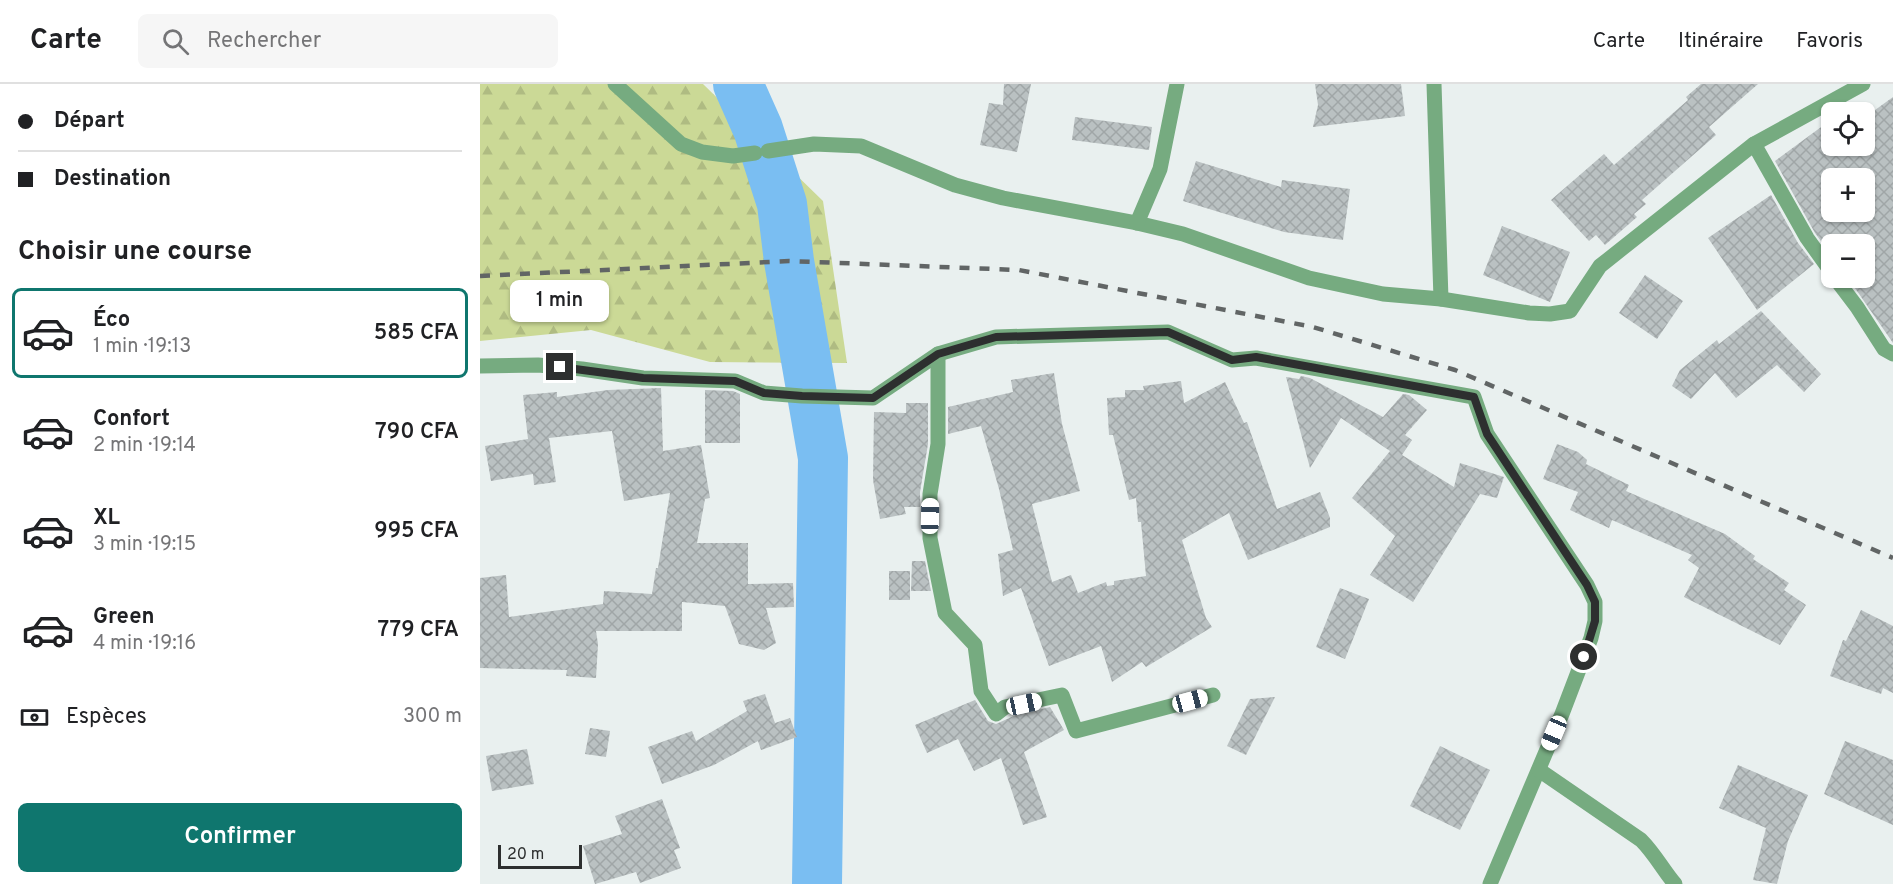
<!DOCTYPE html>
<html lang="fr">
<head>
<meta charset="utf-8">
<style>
  body { margin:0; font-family:Overpass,sans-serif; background:#f6f6f6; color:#202124; height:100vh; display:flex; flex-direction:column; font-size:22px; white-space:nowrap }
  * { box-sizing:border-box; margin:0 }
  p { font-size:20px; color:#757577 }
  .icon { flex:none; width:33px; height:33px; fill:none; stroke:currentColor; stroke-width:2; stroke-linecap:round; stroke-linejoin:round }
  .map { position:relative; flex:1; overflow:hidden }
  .details { display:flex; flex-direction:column; background:#fff; width:480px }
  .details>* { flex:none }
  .guide { display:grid; align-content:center; height:132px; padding:0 18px; background:#fff }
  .fabs { position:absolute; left:1341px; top:18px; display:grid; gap:12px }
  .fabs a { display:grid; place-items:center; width:54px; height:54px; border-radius:9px; background:#fff; box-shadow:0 2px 4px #0004; font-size:30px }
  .scale { position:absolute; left:18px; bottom:15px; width:84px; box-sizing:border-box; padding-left:6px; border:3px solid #2d2f2f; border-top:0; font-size:16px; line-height:21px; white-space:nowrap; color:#2d2f2f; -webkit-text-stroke:4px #e9f0ef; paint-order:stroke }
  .end { position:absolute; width:27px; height:27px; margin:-14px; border:8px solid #2d2f2f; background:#fff; box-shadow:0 0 0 3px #fff }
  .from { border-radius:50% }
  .bubble { position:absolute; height:42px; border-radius:9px; background:#fff; box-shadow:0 2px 4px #0004; font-size:20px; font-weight:600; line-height:42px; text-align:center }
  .car { position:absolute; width:18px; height:36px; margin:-18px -9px; border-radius:8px; box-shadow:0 0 4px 2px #0007; background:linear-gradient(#fff 24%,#345 0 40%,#fff 0 76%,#345 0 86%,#fff 0) }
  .guide b { display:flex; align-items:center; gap:21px; height:57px; font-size:22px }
  .guide b+b { border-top:2px solid #e0e0e0 }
  .guide i { width:15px; height:15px; background:#202124 }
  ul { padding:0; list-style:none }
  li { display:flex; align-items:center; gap:18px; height:90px; margin:0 12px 9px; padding:0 6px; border:3px solid transparent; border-radius:9px }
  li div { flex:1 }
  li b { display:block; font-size:22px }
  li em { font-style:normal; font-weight:600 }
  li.selected { border-color:#0f766e }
  li>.icon { width:54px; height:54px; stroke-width:1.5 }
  h2 { padding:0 18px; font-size:27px; line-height:72px }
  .pay { display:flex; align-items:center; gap:15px; height:66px; padding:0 18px; font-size:22px }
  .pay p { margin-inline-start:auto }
  .action { display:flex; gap:12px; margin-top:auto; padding:12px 18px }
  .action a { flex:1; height:69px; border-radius:9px; background:#0f766e; color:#fff; font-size:24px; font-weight:600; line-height:69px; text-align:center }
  header { display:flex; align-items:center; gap:36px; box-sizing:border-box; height:84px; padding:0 30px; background:#fff; border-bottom:2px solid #e0e0e0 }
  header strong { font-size:28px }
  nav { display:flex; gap:33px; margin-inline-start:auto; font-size:21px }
  .search { width:420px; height:54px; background:#f6f6f6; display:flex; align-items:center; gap:15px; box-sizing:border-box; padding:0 21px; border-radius:9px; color:#757577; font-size:22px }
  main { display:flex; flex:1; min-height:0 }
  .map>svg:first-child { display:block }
  .forest { fill:url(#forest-firs) }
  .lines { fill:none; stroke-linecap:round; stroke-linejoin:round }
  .river { stroke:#7abef2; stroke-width:50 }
  .building { fill:url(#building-cross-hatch); fill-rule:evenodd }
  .street { stroke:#76ab80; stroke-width:15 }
  .rail { stroke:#616565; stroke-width:4.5; stroke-dasharray:10 10; stroke-linecap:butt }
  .route { stroke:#2d2f2f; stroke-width:8 }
</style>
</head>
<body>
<header>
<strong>Carte</strong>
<div class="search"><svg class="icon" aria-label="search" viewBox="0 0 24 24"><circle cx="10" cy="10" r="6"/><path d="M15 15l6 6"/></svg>Rechercher</div>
<nav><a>Carte</a><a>Itinéraire</a><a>Favoris</a></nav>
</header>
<main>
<section class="details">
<div class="guide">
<b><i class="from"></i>Départ</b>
<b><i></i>Destination</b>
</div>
<h2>Choisir une course</h2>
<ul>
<li class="selected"><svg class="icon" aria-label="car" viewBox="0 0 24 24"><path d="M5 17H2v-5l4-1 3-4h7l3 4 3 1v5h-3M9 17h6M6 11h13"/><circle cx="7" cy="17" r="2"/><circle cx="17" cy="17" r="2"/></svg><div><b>Éco</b><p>1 min · 19:13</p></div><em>585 CFA</em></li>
<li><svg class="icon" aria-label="car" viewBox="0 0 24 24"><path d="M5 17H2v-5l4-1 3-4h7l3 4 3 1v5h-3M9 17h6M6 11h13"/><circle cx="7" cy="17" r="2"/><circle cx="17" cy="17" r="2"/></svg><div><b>Confort</b><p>2 min · 19:14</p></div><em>790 CFA</em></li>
<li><svg class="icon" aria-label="car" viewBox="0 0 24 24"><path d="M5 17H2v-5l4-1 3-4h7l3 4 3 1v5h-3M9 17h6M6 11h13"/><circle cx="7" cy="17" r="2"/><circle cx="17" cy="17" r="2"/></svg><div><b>XL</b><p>3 min · 19:15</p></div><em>995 CFA</em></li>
<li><svg class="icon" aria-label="car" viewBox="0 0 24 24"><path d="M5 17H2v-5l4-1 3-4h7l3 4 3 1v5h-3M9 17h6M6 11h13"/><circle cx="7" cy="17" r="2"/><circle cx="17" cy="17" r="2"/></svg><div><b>Green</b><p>4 min · 19:16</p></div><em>779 CFA</em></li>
</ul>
<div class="pay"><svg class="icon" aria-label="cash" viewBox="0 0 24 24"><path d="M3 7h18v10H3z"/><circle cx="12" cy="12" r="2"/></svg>Espèces<p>300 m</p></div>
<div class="action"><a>Confirmer</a></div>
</section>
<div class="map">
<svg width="1413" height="800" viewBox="0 0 1413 800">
  <defs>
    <pattern id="forest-firs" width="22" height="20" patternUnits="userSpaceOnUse" patternTransform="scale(1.5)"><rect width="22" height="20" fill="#cbd996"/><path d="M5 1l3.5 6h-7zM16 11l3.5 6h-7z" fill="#afbb82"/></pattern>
    <pattern id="building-cross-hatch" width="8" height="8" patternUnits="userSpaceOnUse" patternTransform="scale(1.5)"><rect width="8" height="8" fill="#bac1c2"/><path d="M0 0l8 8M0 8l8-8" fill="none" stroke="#a0a6a7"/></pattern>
  </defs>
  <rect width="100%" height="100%" fill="#e9f0ef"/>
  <!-- forest -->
  <path class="forest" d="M0 0H223L343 117 367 279 230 278 111 246 0 257Z"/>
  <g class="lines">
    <!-- river -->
    <path class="river" d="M258 0 278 45 302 120 309 177 343 374 337 800"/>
  </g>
  <!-- building -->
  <g class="building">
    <path d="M524 0H551L537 68 500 61 509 19 523 21Z"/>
    <path d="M835 0H921L925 32 833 43 838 21Z"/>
    <path d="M1221 0H1278L1229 43 1236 51 1162 116 1166 120 1154 130 1157 133 1125 161 1116 151 1109 157 1071 116 1124 70 1134 81 1208 16 1206 13Z"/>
    <path d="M1413 13V259L1368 194H1384V160H1352V169L1349 168 1335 149 1295 77 1352 35V62H1384V34ZM1352 94H1384V128H1352Z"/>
    <path d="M595 33 672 43 669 66 592 56Z"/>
    <path d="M716 77 801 103 802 96 870 105 863 156 804 148 703 117Z"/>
    <path d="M1291 111 1318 159 1334 180 1277 226 1228 154Z"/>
    <path d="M1022 142 1090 168 1070 218 1003 191Z"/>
    <path d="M1165 191 1203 217 1177 255 1139 229Z"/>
    <path d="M1281 227 1341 290 1324 308 1297 281 1256 314 1235 289 1211 315 1192 302 1200 286 1237 256 1239 260Z"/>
    <path d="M574 289 582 340 600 407 552 420 572 498 591 491 598 509 626 498 627 502 634 501V497L666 492 661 438H658L656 414 649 416 633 351H629L627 314 645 313V306H664L663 302 701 297 704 319 745 298 764 339 767 338 797 425 840 408 850 434V443L768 476 749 429 702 456 726 534 732 543 666 583 662 578 632 598 621 562 569 582 541 504 523 512 518 470 533 466 519 405 501 342 468 350V323L533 308 531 296Z"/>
    <path d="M821 292 830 294 903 333 923 310 929 311 947 326 925 351 932 356 922 371 974 403 980 379 1024 393 1017 414 1000 410 933 518 890 491 915 452 872 414 910 367 861 334 830 384 806 293 819 295Z"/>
    <path d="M181 304 183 367 221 361 230 414 225 415 217 459H268V500L313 499 314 523 286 524 296 559 284 566 259 560 245 522 202 518V547H116L118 560 116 594 86 592 87 586 0 584V494L26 491 29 533 123 520 124 507 172 510 176 484H178L190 409 144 417 132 347 69 354 76 398 54 401 53 390 11 397 5 362 48 355 43 311 77 308V313L128 306Z"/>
    <path d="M225 306 253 307 260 310V359H225Z"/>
    <path d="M426 319H448V360L440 408V423H424L426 430 400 435 393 396 394 328 426 329Z"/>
    <path d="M1077 360 1098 368 1107 376 1106 380 1149 401 1146 407 1245 450 1275 472 1273 475 1309 499 1304 506 1326 521 1300 561 1204 513 1219 484 1208 476 1212 471 1132 436 1129 444 1090 426 1098 408 1063 395Z"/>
    <path d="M432 477H445L451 507H431Z"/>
    <rect x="409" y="487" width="21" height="29"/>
    <path d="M860 504 889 515 865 575 836 563Z"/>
    <path d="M1381 526 1413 542V609L1403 604 1401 610 1350 592 1363 556 1366 557Z"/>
    <path d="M285 610 295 639 310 634 317 653 281 666 278 657 234 681 182 700 168 663 212 647 216 657 267 627 263 617Z"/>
    <path d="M795 613 766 671 747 662 770 615Z"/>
    <path d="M495 616 508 637 516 640 536 631 570 623 584 646 544 668 567 733 543 741 521 674 494 687 478 655 447 669 435 641Z"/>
    <path d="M110 644 130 647 126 673 105 670Z"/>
    <path d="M1365 657 1413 676V741L1344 710Z"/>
    <path d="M960 662 1010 686 980 746 930 722Z"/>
    <path d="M47 665 54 700 12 707 6 672Z"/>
    <path d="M1258 681 1328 711 1308 757 1297 800 1273 796 1286 744 1239 724Z"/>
    <path d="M182 715 200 764 194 766 201 784 160 799 156 788 115 800 103 762 142 750 135 732Z"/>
  </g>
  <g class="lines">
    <!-- street -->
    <g class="street">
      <path d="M135 0 201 60 222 68 253 72 275 69"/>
      <path d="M954 0 961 215"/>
      <path d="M1274 60 1327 154 1352 189"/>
      <path d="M288 67 334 60 381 62 475 101 523 114 657 139 703 150 829 194 903 210 961 215 1049 229 1070 230 1090 227 1120 182 1274 60 1383 0"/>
      <path d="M657 139 680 85 697 0"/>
      <path d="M1355 194 1377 223 1404 265 1413 270"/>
      <path d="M458 270V360L450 410V454L465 529 495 561 501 607 516 630 525 623 582 611 596 647 733 611"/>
      <path d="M0 282 58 281 102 285 163 294 255 297 284 309 322 312 393 314 458 270 516 253 688 248 752 276 776 274 994 313 1007 350 1107 501 1115 518V537L1111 554 1082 630 1010 800"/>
      <path d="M1059 686 1161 756C1175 770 1183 786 1195 800"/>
    </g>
    <!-- rail -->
    <path class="rail" d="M0 192 309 177 539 186 833 243 975 286 1413 474"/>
  </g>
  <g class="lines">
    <!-- route -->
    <path class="route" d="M80 283 163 294 255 297 284 309 322 312 393 314 458 270 516 253 688 248 752 276 776 273 994 313 1007 350 1107 501 1115 518V537L1104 573"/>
  </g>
</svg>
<div class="fabs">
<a><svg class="icon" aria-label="locate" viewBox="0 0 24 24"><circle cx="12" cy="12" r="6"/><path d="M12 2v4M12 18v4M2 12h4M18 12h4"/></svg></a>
<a>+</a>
<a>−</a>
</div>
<div class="scale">20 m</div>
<i class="end from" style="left:1104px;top:573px"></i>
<i class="end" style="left:80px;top:283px"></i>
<div class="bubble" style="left:30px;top:196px;width:99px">1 min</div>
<i class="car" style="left:450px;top:432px;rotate:1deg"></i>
<i class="car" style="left:710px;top:617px;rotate:75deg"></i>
<i class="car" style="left:544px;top:620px;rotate:78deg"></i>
<i class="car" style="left:1074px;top:649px;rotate:203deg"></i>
</div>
</main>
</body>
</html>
